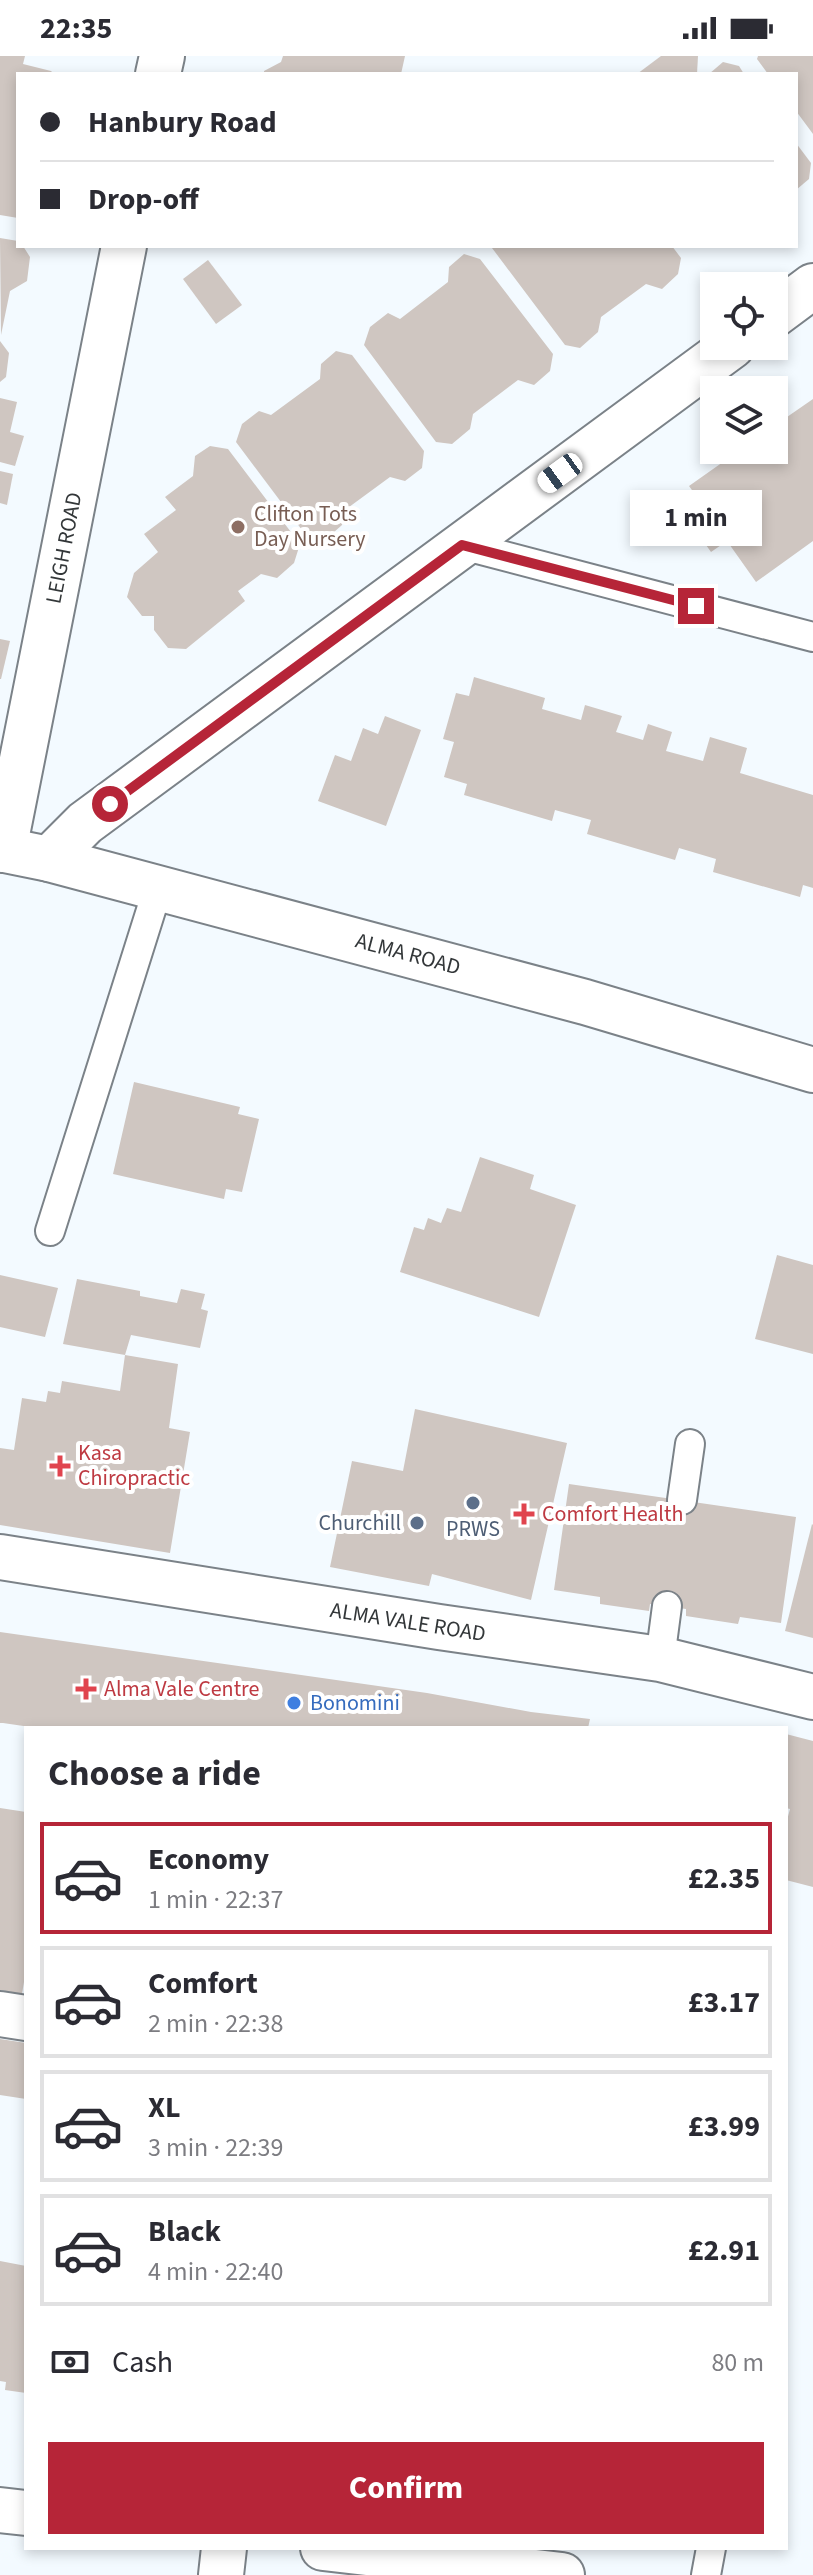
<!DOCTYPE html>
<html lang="en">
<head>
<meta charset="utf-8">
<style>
  body { margin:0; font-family:"Source Sans 3",sans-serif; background:#f2f2f3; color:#2b2b33; height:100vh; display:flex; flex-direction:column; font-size:30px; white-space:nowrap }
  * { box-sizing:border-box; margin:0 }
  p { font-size:26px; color:#7c7c81 }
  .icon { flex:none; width:44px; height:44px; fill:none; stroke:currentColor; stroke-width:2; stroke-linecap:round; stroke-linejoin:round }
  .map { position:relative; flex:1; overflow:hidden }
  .details { position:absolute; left:24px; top:1670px; width:764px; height:824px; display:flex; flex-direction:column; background:#fff; border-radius:0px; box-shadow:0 4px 12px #0003 }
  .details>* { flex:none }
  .hud { position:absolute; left:16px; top:16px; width:782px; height:176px; border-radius:0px; box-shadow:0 4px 12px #0003; display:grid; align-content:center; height:176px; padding:0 24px; background:#fff }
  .fabs { position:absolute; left:700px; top:216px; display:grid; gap:16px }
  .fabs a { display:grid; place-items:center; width:88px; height:88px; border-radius:0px; background:#fff; box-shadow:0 4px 12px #0003; font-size:40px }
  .end { position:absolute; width:36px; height:36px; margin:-18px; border:10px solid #b62538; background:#fff; box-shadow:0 0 0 4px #fff }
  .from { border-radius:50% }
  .bubble { position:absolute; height:56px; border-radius:0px; background:#fff; box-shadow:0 4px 12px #0003; font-size:26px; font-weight:700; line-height:56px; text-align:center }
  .car { position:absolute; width:24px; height:48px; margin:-24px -12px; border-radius:10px; box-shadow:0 0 6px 2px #0007; background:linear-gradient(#fff 24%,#345 0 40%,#fff 0 76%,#345 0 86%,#fff 0) }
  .hud b { display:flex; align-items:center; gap:28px; height:76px; font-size:30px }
  .hud b+b { border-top:2px solid #e1e1e2 }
  .hud i { width:20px; height:20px; background:#2b2b33 }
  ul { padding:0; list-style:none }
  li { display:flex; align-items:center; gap:24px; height:112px; margin:0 16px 12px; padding:0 8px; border:4px solid #e1e1e2; border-radius:0px }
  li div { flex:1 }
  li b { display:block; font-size:30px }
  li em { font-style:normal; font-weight:700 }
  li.active { border-color:#b62538 }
  li>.icon { width:72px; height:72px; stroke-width:1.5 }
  h2 { padding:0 24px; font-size:36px; line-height:96px }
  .pay { display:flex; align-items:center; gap:20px; height:88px; padding:0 24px; font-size:30px }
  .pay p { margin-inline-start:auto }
  .button { display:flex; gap:16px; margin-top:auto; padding:16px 24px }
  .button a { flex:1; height:92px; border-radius:0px; background:#b62538; color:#fff; font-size:32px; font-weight:700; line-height:92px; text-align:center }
  .status { display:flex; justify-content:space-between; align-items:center; height:56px; padding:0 40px; background:#fff; direction:ltr }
  .status svg { height:22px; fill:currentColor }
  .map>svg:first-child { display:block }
  .building { fill:#cfc6c1 }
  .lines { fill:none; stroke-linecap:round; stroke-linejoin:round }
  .lane-casing { stroke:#7b8288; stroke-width:32 }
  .street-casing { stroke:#7b8288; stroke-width:48 }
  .lane { stroke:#fff; stroke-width:28 }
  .street { stroke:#fff; stroke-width:44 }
  .route { stroke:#b62538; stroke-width:10 }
  .education-dot { fill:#8d6e63; stroke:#fff; stroke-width:3 }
  .health-dot { fill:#e0444e; stroke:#fff; stroke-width:3 }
  .service-dot { fill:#5c6f8a; stroke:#fff; stroke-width:3 }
  .shop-dot { fill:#3f7fe0; stroke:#fff; stroke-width:3 }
  .labels { text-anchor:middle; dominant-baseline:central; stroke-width:8; stroke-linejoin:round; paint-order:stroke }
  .education-label { font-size:22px; fill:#785e54; stroke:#fff; text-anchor:start }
  .street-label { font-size:22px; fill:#333739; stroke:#fff }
  .health-label { font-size:22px; fill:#be3a42; stroke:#fff; text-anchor:start }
  .service-label { font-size:22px; fill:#4e5e75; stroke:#fff; text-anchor:end }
  .shop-label { font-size:22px; fill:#366cbe; stroke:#fff; text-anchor:start }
</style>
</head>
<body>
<div class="status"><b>22:35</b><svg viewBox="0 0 49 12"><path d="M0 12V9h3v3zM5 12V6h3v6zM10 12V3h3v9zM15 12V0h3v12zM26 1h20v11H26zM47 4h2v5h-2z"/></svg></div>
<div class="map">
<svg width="813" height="2519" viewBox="0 0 813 2519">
  <rect width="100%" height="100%" fill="#f3faff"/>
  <!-- building -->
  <g class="building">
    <path d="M0 0H25L23 8 51 15 54 18H18V162L0 159Z"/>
    <path d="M283 0H405L401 18H264V15L281 6Z"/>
    <path d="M661 0H698L697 18H637Z"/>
    <path d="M758 0H813V78L796 55V18H768L757 3Z"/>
    <path d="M723 6 739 10 744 18H709Z"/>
    <path d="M796 87 811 107 809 123 796 134Z"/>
    <path d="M0 182 18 185V190H23L30 201 27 225 10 235 1 279Z"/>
    <path d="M493 190H672L681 202 678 218 662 233 646 228 601 261 598 276 580 292 565 289 492 192Z"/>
    <path d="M464 198 480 203 553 298 550 315 534 329 518 324 473 358 470 373 452 388 436 386 364 289 370 271 388 257 400 263 448 226 449 211Z"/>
    <path d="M208 204 242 249 216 268 183 223Z"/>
    <path d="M0 285 9 297 6 321 0 326Z"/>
    <path d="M336 295 352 299 424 395 422 412 405 425 390 421 345 454 342 469 324 485 308 482 236 386 242 368 259 355 271 359 320 323 321 308Z"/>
    <path d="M0 342 17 346 10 376 24 380 15 410 0 406Z"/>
    <path d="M813 343V485L756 526 727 485 711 496 691 468 708 456 689 430 740 394H774V370Z"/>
    <path d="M210 390 228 393 300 488 294 507 277 522 261 518 238 535 245 545 186 593 168 592 154 574V560H142L127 541 134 517 158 496 144 478 176 454 165 441 193 420 195 400Z"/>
    <path d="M0 415 13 418 7 449 0 447Z"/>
    <path d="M0 583 10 585 1 623H0Z"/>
    <path d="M474 621 545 642 542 653 581 664 585 649 622 660 616 676 643 684 648 668 672 676 666 695 703 705 710 681 747 692 740 717 813 739V832L803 829 800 841 713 816 716 803 679 792 675 804 587 778 591 764 555 754 552 765 464 739 467 728 444 721 454 686 443 683 456 637 469 640Z"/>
    <path d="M385 660 421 674 386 770 318 745 335 699 351 705 363 672 378 678Z"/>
    <path d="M134 1026 240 1051 238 1058 259 1063 242 1136 226 1133 224 1143 113 1118Z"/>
    <path d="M480 1101 534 1119 530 1133 576 1149 539 1261 400 1216 414 1171 424 1174 428 1162 441 1167 447 1152 461 1156Z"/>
    <path d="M777 1199 813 1209V1298L755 1283Z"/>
    <path d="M0 1219 58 1232 45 1281 0 1271Z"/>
    <path d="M77 1223 140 1235V1240L177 1247 181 1233 205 1238 201 1253 208 1255 200 1292 131 1279 125 1299 63 1288Z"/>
    <path d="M125 1299 178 1308 169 1372 190 1376 170 1497 0 1469V1392L14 1394 22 1342 46 1346 48 1335 60 1337 62 1325 120 1335Z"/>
    <path d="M415 1353 567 1387 531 1544 432 1518 429 1530 330 1511 352 1405 403 1415Z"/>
    <path d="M569 1428 796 1461 781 1567 740 1561 738 1568 686 1560V1553L650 1548 649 1555 600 1548V1541L554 1534Z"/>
    <path d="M812 1468 813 1469V1582L785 1575Z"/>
    <path d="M0 1576 427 1637 531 1656 590 1663 588 1672H37L3 1667H0Z"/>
    <path d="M786 1678 813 1685V1831L786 1824V1768L790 1753 786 1752Z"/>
    <path d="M0 1752 26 1756V1914L22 1938 0 1934Z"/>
    <path d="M0 1983 26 1987V2043L0 2039Z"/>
    <path d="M0 2205 26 2210V2337L5 2334 6 2326 0 2325Z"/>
  </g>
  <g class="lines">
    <defs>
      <g id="lane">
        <path d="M462 489 813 581"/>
        <path d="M50 1175 158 832"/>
        <path d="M682 1444 690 1388"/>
        <path d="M660 1603 667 1550"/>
        <path d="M706 2519 711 2492"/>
      </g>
      <g id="street">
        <path d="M158 18 162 0"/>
        <path d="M774 259 813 230"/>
        <path d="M0 793 49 803 585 946 813 1014"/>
        <path d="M4 794 124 190"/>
        <path d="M49 803 85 767 732 290"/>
        <path d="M0 1501 439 1571 660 1603 813 1641"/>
        <path d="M0 1958 26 1962"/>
        <path d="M0 2454 26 2457"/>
        <path d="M323 2492 562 2519"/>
        <path d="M221 2519 224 2492"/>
      </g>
    </defs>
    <!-- lane casing -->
    <use href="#lane" class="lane-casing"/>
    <!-- street casing -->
    <use href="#street" class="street-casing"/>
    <!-- lane -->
    <use href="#lane" class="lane"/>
    <!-- street -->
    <use href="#street" class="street"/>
  </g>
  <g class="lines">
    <!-- route -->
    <path class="route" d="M110 748 462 489 696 550"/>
  </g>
  <!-- markers -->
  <circle class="education-dot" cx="238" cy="471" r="8"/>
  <g class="health-dot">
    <path d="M56 1398h8v8h8v8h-8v8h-8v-8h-8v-8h8z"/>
    <path d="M520 1446h8v8h8v8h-8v8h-8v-8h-8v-8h8z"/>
    <path d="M82 1621h8v8h8v8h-8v8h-8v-8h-8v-8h8z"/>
  </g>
  <g class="service-dot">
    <circle cx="473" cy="1447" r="8"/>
    <circle cx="417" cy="1467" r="8"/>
  </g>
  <circle class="shop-dot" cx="294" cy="1647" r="8"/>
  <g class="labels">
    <!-- education labels -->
    <g class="education-label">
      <text x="254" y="458">Clifton Tots<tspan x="254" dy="25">Day Nursery</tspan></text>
    </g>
    <!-- street labels -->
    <g class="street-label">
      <text transform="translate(64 492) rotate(-79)">LEIGH ROAD</text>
      <text transform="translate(408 898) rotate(15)">ALMA ROAD</text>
      <text transform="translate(408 1566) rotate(9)">ALMA VALE ROAD</text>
    </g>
    <!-- health labels -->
    <g class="health-label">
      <text x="78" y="1397">Kasa<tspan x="78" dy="25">Chiropractic</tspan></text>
      <text x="542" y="1458">Comfort Health</text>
      <text x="104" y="1633">Alma Vale Centre</text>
    </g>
    <!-- service labels -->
    <g class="service-label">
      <text x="401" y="1467">Churchill</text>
      <text x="473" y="1473" text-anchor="middle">PRWS</text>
    </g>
    <!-- shop labels -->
    <g class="shop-label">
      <text x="310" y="1647">Bonomini</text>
    </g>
  </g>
</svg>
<div class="fabs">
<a><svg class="icon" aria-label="locate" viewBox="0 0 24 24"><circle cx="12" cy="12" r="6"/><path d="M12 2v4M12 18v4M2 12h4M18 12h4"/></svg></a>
<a><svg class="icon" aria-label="layers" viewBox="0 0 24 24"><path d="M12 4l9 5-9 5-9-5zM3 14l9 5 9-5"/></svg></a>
</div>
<i class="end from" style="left:110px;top:748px"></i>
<i class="end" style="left:696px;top:550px"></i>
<div class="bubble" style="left:630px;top:434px;width:132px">1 min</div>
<i class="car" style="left:560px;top:417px;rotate:234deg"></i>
<div class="hud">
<b><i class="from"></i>Hanbury Road</b>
<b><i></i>Drop-off</b>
</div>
<section class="details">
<h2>Choose a ride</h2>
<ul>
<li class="active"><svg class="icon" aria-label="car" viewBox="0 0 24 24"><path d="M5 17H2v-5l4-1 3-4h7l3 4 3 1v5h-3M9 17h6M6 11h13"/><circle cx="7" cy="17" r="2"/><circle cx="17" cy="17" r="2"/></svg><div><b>Economy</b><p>1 min · 22:37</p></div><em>£2.35</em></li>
<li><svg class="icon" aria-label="car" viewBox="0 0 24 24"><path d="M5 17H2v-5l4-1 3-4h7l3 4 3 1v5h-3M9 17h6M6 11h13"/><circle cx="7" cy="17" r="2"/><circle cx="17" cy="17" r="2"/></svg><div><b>Comfort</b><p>2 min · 22:38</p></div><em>£3.17</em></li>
<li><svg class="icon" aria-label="car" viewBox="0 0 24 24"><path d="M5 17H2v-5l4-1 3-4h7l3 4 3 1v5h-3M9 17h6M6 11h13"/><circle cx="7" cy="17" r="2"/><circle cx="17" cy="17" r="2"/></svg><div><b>XL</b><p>3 min · 22:39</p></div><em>£3.99</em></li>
<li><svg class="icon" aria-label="car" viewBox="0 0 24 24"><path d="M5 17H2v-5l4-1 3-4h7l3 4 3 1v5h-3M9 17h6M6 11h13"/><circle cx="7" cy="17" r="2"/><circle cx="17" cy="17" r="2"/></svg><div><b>Black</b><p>4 min · 22:40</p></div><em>£2.91</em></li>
</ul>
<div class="pay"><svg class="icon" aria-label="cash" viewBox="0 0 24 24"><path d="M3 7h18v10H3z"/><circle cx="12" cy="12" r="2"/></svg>Cash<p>80 m</p></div>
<div class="button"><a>Confirm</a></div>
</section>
</div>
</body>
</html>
